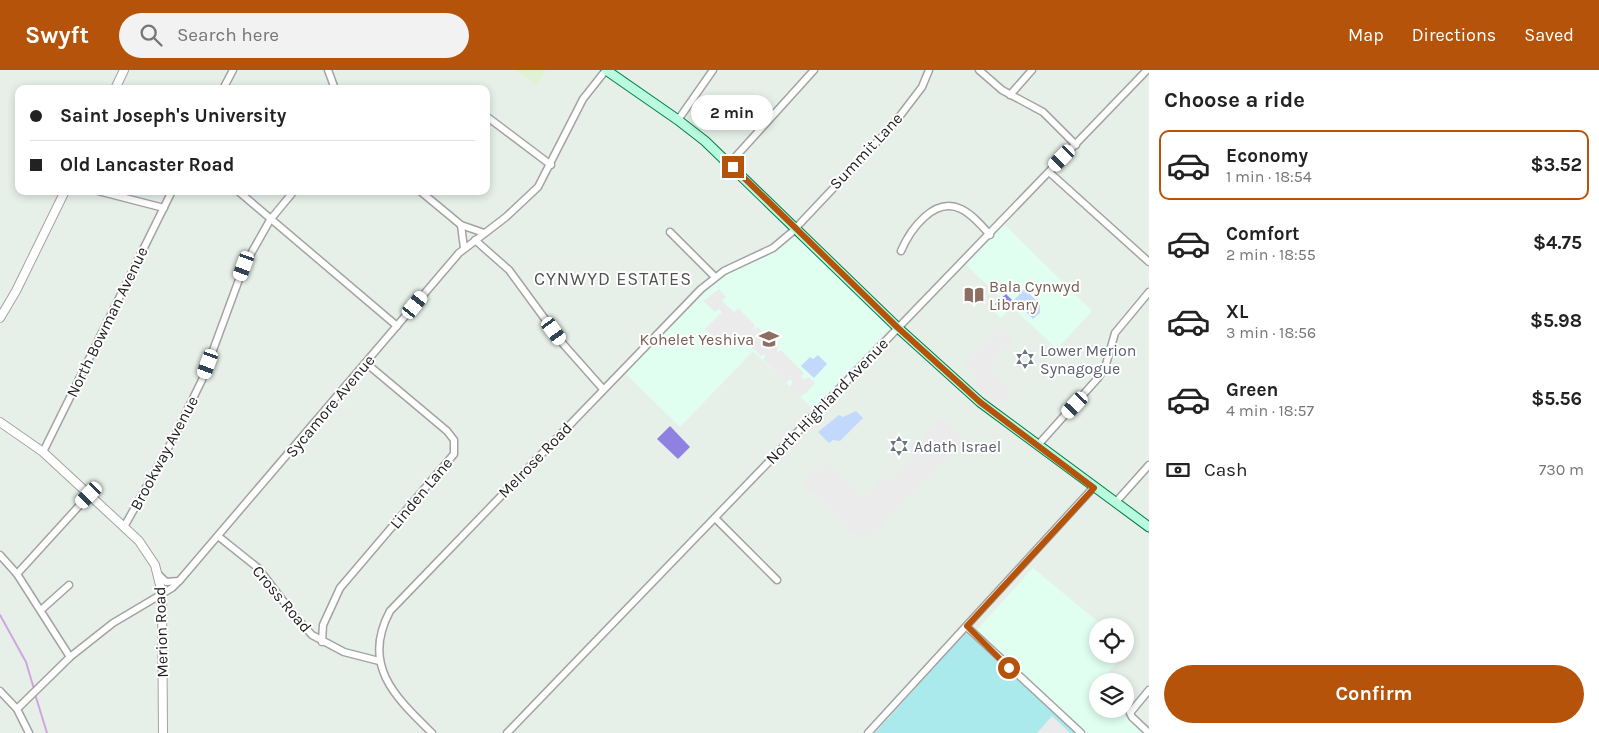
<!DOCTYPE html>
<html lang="en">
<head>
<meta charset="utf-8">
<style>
  body { margin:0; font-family:Karla,sans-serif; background:#f2f2f2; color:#222; height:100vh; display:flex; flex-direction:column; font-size:19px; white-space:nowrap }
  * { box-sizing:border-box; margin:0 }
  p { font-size:16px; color:#767676 }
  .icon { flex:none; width:28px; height:28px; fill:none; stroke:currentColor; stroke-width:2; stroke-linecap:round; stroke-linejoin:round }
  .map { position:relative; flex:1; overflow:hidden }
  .details { display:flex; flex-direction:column; background:#fff; width:450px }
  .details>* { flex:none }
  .top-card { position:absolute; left:15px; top:15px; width:475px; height:110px; border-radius:10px; box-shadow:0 2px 8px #0003; display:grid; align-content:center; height:110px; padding:0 15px; background:#fff }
  .tools { position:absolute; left:1089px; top:548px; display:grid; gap:10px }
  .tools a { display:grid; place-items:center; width:45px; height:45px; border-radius:50%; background:#fff; box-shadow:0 2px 8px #0003; font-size:25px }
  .end { position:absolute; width:22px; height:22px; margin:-11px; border:6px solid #b45309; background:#fff; box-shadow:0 0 0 2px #fff }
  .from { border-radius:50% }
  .bubble { position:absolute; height:35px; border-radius:18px; background:#fff; box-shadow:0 2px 8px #0003; font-size:16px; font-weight:700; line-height:35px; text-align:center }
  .car { position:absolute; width:15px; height:30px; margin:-15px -8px; border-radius:6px; box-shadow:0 0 4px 1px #0007; background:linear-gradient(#fff 24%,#345 0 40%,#fff 0 76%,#345 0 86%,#fff 0) }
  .top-card b { display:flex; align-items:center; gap:18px; height:48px; font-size:19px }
  .top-card b+b { border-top:1px solid #e0e0e0 }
  .top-card i { width:12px; height:12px; background:#222 }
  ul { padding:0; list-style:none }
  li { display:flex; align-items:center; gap:15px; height:70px; margin:0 10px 8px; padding:0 5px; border:2px solid transparent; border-radius:10px }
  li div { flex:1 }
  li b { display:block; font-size:19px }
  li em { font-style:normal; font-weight:700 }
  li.on { border-color:#b45309 }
  li>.icon { width:45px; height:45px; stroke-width:1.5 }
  h2 { padding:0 15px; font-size:22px; line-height:60px }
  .pay { display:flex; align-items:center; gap:12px; height:55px; padding:0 15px; font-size:19px }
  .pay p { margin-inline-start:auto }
  .cta { display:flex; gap:10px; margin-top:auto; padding:10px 15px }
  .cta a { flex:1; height:58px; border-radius:30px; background:#b45309; color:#fff; font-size:20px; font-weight:700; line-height:58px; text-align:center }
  header { display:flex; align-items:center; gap:30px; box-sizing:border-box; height:70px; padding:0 25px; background:#b45309; color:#fff }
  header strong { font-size:24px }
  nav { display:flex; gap:28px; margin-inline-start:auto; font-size:18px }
  .search { width:350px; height:45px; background:#f2f2f2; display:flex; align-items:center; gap:12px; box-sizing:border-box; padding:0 18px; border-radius:28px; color:#767676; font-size:19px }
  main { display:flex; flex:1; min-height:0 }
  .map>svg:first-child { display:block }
  .commercial { fill:#e1f2d4 }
  .education { fill:#e0fff0 }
  .grass { fill:#aaeaec }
  .park { fill:#c2d9fb }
  .pitch { fill:#8e81e2 }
  .parking { fill:#ebebeb }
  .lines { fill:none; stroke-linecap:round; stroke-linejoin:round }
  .stream { stroke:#d1a5df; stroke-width:2 }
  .minor-casing { stroke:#a3a3a3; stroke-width:9 }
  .tertiary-casing { stroke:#a3a3a3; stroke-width:10 }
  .secondary-casing { stroke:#017c4e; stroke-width:11 }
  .minor { stroke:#fff; stroke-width:6 }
  .tertiary { stroke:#fff; stroke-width:8 }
  .secondary { stroke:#b8fbdf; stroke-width:9 }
  .route { stroke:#b45309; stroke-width:6 }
  .labels { text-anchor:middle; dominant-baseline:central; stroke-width:4; stroke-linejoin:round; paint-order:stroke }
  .street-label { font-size:16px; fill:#1f1f1f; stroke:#fff }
  .education-label { font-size:16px; fill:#785e54; stroke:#fff; text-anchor:start }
  .worship-label { font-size:16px; fill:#5b616d; stroke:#fff; text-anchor:start }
  .neighbourhood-label { font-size:18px; letter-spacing:1px; fill:#525252; stroke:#fff }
</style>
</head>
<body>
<header>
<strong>Swyft</strong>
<div class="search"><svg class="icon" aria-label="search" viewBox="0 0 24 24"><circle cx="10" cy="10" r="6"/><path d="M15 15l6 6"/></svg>Search here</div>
<nav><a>Map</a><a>Directions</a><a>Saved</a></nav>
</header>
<main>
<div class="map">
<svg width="1149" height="663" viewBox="0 0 1149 663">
  <rect width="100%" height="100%" fill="#e6f0e8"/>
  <!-- commercial -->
  <path class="commercial" d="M515 0H546L537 16Z"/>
  <!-- education -->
  <g class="education">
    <path d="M1004 154 1092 241 1057 279 1012 237 1001 248 990 237 1000 227 964 193Z"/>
    <path d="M795 166 891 257 813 339 753 281 680 357 624 302 717 211 736 199 777 179Z"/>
    <path d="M1033 498 1103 556H1098V584H1124L1101 611H1098L1095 618 1097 621 1098 639H1117L1143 663H884Z"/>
  </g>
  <!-- grass -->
  <path class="grass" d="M966 562 1075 663H875Z"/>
  <!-- park -->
  <g class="park">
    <path d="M1025 219 1040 235V243L1033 249 1014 230Z"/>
    <path d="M818 285 827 294 814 308 801 296 810 287 813 289Z"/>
    <path d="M856 341 863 348 840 371 833 370 829 373 818 362 839 345 843 347Z"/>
  </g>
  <!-- pitch -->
  <g class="pitch">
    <path d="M1006 224 1013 231 1003 242 995 234Z"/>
    <path d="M670 356 690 377 678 389 657 369Z"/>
  </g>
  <!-- parking -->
  <g class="parking">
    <path d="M719 219 726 227 722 230 725 234 734 242 738 238 755 255 752 260 757 257 779 277 776 283 781 280 804 303 801 306 804 310 809 307 815 313 806 323 800 327 790 317 793 312 790 309 786 313 763 290 766 284 761 286 747 273 751 270 749 267 743 269 735 262 732 266 735 270 730 275 727 272 724 276 705 259 722 242 719 239 715 242 703 231Z"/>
    <path d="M999 257 1013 271 987 298 1012 321 999 335 972 313 978 306 964 293Z"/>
    <path d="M942 347 964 370 874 463 863 469 855 461 851 463 802 412 825 392 860 425 865 426 881 409 887 413 918 382 928 360Z"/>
    <path d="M1052 646 1070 663H1037Z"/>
  </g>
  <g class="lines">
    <!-- stream -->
    <g class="stream">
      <path d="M0 545 26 592 34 619"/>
      <path d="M35 624 47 663"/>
    </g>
    <defs>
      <g id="minor">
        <path d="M328 0 335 19"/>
        <path d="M979 0 1002 20 1043 42 1076 75"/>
        <path d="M223 19 233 0"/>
        <path d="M1010 25 1032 0"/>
        <path d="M486 46 551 95"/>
        <path d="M678 50 713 0"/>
        <path d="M729 94 814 0"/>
        <path d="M1049 102 1149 192"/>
        <path d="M98 121 164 138"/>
        <path d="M238 121 397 256"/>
        <path d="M420 121 461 155 484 163"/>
        <path d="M461 155 464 178"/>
        <path d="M670 162 715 207"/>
        <path d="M475 170 509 200 564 275 603 319"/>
        <path d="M901 181C910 160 934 126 961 139 972 144 982 156 990 165"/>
        <path d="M1038 375 1098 308 1105 298 1115 263 1149 222"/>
        <path d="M43 382 172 121"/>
        <path d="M1115 433 1149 395"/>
        <path d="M715 448 777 510"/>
        <path d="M124 457 172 371 202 310 244 196 270 150 294 121"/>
        <path d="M218 466 258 498 294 545 312 565 344 582 379 591"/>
        <path d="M0 485 17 504 70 587"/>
        <path d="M17 504 89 425"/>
        <path d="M159 505 166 512 179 511"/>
        <path d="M41 540 69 515"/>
        <path d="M967 557 1081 663"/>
        <path d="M322 572 323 555 340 518 454 384V370L447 361 366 293"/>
        <path d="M0 621 17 639 29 663"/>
        <path d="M17 639 70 587 113 553 172 518 180 510 459 183 506 147 538 117 583 29 606 0"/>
        <path d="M432 663C395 627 361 595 390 541L701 219 724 201 773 178 792 162 893 55 922 17 929 0"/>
        <path d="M507 663 1147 0"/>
        <path d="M868 663 1093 418"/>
        <path d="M1149 663 1132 647 1130 643 1149 620"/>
      </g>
      <g id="tertiary">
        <path d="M115 19 124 0"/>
        <path d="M0 248 16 221 65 121"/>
        <path d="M0 352 43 382 124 457 139 471 155 495 162 523 163 663"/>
      </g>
      <path id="secondary" d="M606 0 678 50 705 71 897 257 980 332 1149 457"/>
    </defs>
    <!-- minor casing -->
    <use href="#minor" class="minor-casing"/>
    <!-- tertiary casing -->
    <use href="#tertiary" class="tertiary-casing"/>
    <!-- secondary casing -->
    <use href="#secondary" class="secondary-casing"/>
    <!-- minor -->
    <use href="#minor" class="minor"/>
    <!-- tertiary -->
    <use href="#tertiary" class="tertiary"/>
    <!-- secondary -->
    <use href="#secondary" class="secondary"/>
  </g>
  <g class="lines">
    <!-- route -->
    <path class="route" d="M733 97 897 257 980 332 1094 418 967 556 1009 598"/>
  </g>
  <!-- icons -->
  <defs>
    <symbol id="library-bare" viewBox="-9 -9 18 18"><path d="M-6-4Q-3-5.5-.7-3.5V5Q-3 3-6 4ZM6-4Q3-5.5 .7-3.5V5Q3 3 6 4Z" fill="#8d6e63" stroke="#fff" stroke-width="2.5" paint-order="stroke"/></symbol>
    <symbol id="school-bare" viewBox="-9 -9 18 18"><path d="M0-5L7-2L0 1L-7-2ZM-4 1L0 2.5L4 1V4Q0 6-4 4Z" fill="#8d6e63" stroke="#fff" stroke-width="2.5" paint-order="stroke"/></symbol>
    <symbol id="synagogue-bare" viewBox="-9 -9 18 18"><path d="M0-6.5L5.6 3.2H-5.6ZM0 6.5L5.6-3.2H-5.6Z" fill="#6b7280" stroke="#fff" stroke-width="2.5" paint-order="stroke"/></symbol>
  </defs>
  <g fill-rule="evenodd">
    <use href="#library-bare" x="960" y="211" width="28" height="28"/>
    <use href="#school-bare" x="755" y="255" width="28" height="28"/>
    <use href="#synagogue-bare" x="1011" y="275" width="28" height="28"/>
    <use href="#synagogue-bare" x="885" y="362" width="28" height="28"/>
  </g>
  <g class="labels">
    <!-- street labels -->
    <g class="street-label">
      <text transform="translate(866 81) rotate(-47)">Summit Lane</text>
      <text transform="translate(107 252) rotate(-64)">North Bowman Avenue</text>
      <text transform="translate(827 331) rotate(-46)">North Highland Avenue</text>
      <text transform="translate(330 336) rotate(-50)">Sycamore Avenue</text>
      <text transform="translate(164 383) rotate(-62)">Brookway Avenue</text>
      <text transform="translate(535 390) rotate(-46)">Melrose Road</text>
      <text transform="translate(421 423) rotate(-50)">Linden Lane</text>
      <text transform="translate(282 529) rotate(50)">Cross Road</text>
      <text transform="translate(161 562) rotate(-92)">Merion Road</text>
    </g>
    <!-- education labels -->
    <g class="education-label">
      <text x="989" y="216">Bala Cynwyd<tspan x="989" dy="18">Library</tspan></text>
      <text x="754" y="269" text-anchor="end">Kohelet Yeshiva</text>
    </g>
    <!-- worship labels -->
    <g class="worship-label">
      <text x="1040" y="280">Lower Merion<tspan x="1040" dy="18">Synagogue</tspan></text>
      <text x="914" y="376">Adath Israel</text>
    </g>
    <!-- neighbourhood labels -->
    <g class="neighbourhood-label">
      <text x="613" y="209">CYNWYD ESTATES</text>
    </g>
  </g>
</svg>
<div class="tools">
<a><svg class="icon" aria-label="locate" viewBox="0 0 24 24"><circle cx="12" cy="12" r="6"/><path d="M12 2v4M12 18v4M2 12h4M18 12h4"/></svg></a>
<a><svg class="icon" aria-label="layers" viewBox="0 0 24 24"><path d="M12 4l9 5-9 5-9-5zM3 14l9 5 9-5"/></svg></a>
</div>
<i class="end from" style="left:1009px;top:598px"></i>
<i class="end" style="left:733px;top:97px"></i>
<div class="bubble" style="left:691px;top:25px;width:82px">2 min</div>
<i class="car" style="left:1062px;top:88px;rotate:224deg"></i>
<i class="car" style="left:244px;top:196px;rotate:200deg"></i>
<i class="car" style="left:415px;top:235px;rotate:39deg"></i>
<i class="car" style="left:554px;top:261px;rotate:144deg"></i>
<i class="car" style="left:208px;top:294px;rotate:200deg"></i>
<i class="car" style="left:1075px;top:335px;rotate:223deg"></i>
<i class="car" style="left:89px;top:425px;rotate:224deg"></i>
<div class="top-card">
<b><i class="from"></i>Saint Joseph's University</b>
<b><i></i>Old Lancaster Road</b>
</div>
</div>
<section class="details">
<h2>Choose a ride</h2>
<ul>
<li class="on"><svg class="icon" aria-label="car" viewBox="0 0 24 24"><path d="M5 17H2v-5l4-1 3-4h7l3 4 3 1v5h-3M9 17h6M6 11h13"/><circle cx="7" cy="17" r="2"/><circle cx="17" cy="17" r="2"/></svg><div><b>Economy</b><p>1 min · 18:54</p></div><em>$3.52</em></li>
<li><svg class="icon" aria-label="car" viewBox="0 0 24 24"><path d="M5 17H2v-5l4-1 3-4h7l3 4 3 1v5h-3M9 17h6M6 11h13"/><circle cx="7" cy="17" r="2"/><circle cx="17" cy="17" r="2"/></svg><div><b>Comfort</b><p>2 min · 18:55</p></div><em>$4.75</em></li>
<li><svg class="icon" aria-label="car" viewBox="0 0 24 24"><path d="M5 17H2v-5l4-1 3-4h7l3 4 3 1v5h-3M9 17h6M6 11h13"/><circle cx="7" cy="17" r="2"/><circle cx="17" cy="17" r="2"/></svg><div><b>XL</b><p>3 min · 18:56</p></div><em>$5.98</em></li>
<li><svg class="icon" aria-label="car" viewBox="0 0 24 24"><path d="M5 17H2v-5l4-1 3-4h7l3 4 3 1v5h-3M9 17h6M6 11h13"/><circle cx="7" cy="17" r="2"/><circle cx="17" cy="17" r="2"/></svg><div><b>Green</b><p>4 min · 18:57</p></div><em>$5.56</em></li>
</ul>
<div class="pay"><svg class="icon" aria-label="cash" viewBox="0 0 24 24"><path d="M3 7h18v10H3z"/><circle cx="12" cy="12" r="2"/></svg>Cash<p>730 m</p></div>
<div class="cta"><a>Confirm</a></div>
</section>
</main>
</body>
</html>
